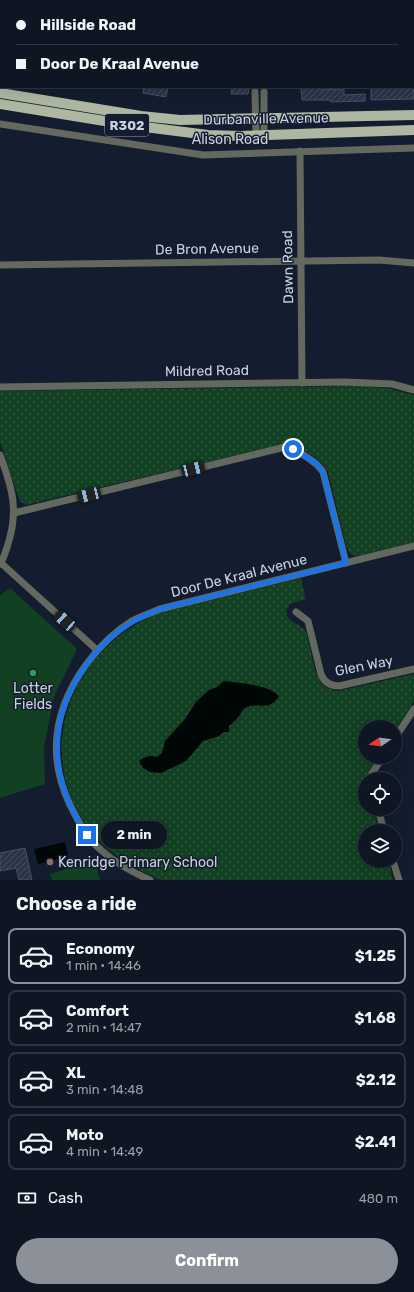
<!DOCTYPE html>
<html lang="en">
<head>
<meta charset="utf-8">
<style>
  body { margin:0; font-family:Rubik,sans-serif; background:#171f2b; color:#f1f3f6; height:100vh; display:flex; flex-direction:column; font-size:15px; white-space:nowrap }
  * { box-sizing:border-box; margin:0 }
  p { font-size:13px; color:#9b9fa6 }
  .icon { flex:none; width:22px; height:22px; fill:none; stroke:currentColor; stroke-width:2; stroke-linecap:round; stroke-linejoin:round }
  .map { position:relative; height:880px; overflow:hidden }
  .side { display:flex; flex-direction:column; background:#0e1623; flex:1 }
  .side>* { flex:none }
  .top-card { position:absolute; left:0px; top:0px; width:414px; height:88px; box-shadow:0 4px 16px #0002,0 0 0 1px #2e3541; display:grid; align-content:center; height:88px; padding:0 16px; background:#0e1623 }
  .needle { width:26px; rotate:257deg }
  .fabs { position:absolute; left:358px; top:720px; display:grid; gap:8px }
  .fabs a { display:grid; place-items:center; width:44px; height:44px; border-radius:50%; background:#0e1623; box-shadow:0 4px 16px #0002,0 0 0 1px #2e3541; font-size:20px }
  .end { position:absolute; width:18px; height:18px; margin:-9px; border:5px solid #1a73e8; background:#fff; box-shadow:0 0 0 2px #fff }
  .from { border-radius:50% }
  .bubble { position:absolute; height:28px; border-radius:14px; background:#0e1623; box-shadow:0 4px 16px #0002,0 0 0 1px #2e3541; font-size:13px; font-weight:700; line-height:28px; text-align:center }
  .car { position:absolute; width:12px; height:24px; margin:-12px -6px; border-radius:5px; box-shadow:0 0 3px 1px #0007; background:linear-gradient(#222 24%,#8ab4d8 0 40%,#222 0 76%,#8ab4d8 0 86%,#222 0) }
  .top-card b { display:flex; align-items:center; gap:14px; height:38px; font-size:15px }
  .top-card b+b { border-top:1px solid #2e3541 }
  .top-card i { width:10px; height:10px; background:#f1f3f6 }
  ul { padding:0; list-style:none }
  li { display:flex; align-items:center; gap:12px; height:56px; margin:0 8px 6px; padding:0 8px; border:2px solid #2e3541; border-radius:8px }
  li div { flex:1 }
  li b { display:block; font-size:15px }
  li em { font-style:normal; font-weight:700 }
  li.selected { border-color:#8c9099 }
  li>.icon { width:36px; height:36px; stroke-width:1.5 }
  h2 { padding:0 16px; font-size:18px; line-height:48px }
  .pay { display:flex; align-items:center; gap:10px; height:44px; padding:0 16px; font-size:15px }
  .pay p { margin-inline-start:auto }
  .button { display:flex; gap:8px; margin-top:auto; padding:8px 16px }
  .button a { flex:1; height:46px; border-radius:24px; background:#8c9099; color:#fff; font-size:16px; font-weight:700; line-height:46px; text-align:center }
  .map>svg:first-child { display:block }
  .green { fill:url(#green-dots) }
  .pitch { fill:#114022 }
  .water { fill:#010707 }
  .building { fill:url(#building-hatch); stroke:#465267 }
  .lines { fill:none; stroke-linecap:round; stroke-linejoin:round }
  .street { stroke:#64695f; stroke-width:7 }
  .primary { stroke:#adb7a2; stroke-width:10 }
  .route { stroke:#1a73e8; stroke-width:5 }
  .leisure-dot { fill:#2e9e5b; stroke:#131d2f; stroke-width:1.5 }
  .education-dot { fill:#8d6e63; stroke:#131d2f; stroke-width:1.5 }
  .labels { text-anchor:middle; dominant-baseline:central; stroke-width:3; stroke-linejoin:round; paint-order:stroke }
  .shield { fill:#131d2f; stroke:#949caa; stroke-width:1 }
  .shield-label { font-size:13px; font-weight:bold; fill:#cbd2df }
  .street-label { font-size:14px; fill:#cbd2df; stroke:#131d2f }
  .poi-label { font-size:14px; fill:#cbd2df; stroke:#131d2f }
</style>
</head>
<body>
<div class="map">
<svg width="414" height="880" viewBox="0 0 414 880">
  <defs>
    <pattern id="green-dots" width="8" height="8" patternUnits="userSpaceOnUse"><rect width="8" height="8" fill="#114022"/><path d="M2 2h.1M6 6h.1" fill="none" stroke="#325b42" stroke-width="1.8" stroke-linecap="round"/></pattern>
    <pattern id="building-hatch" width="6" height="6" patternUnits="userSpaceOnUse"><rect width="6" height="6" fill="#2a3448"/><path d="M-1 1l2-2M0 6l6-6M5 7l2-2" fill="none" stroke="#485062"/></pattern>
  </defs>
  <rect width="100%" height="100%" fill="#131d2f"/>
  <!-- green -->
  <g class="green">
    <path d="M364 386 387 388 414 395V542L357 556 351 554 347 549 328 472C322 460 296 442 283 444L26 505 21 502 19 499 0 441V391Z"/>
    <path d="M301 578 306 599 290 604C279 620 297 622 305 630 314 649 310 690 338 691L414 674V701L395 730V727H365V757H378L369 770 366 779H365V809H373L379 831H365V861H388L393 880C338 880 284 880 229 880 213 880 197 880 181 880 175 880 168 880 163 880 157 879 151 875 146 873 129 865 114 856 101 843 27 766 64 652 159 613Z"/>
  </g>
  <!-- pitch -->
  <g class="pitch">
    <path d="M10 588 77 649 54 697 44 747 45 784 0 798V595Z"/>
    <path d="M95 861 100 880H52L50 874Z"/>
  </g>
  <!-- water -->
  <g class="water">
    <path d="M224 681C239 683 270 685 279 696 269 713 257 701 245 708 242 710 242 712 240 715 237 719 233 723 229 726V732H224L219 736 203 741 186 761 161 773 150 772 143 768 139 761C145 756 150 755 157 757L162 753 165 741 185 719 196 702 209 690 217 687Z"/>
    <path d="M65 842 68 857 38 864 34 849Z"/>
  </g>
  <!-- building -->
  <g class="building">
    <path d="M144 87H168L166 97 143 93Z"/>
    <path d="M232 87H249L248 94H231Z"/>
    <path d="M301 87H320V90L344 89V95L365 94V101L331 102 330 100H302Z"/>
    <path d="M414 87V99L371 100V88Z"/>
    <path d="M25 848 32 880H19L16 868 0 871V853Z"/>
  </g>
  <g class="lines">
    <!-- street -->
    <g class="street">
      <path d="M245 0V1"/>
      <path d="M360 0 363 1"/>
      <path d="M268 1 270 0"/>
      <path d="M413 14 414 15"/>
      <path d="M255 92 256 136"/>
      <path d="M264 92V135"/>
      <path d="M0 124 203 155 414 148"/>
      <path d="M300 151 302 383"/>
      <path d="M0 265 379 260 414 263"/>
      <path d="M0 387 345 382 392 384 414 390"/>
      <path d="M0 455C12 487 19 510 8 544 6 551 4 558 0 564"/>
      <path d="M14 513 285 447C296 449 317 462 323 472L346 563"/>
      <path d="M1 563 97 650"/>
      <path d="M296 612 308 621 321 674C324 682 330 686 339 686L414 669"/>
      <path d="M395 738 414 709"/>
      <path d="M371 779 372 773 383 757"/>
      <path d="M378 809 384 831"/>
      <path d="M393 861 399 880"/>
      <path d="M150 880C132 872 115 863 101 850 87 838 78 821 70 805 46 754 55 706 88 662 100 646 114 632 132 621 141 616 151 613 160 609L414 546"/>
    </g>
    <!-- primary -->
    <g class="primary">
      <path d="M0 81 1 82"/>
      <path d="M0 93 141 116 180 120 414 115"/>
      <path d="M0 104 129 125 208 135 240 136 414 130"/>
    </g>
  </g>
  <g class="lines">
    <!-- route -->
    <path class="route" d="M87 835C49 779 46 720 86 665 106 637 128 621 160 609L346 563 323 472 316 463 293 449"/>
  </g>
  <!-- markers -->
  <circle class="leisure-dot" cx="33" cy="673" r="4"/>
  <circle class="education-dot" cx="50" cy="862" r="4"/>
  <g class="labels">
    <!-- shield labels -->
    <rect class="shield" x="105" y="114" width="44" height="22" rx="3"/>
    <g class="shield-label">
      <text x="127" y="125">R302</text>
    </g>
    <!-- street labels -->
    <g class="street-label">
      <text transform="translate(266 119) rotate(-1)">Durbanville Avenue</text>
      <text x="230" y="139">Alison Road</text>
      <text transform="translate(207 249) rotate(-1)">De Bron Avenue</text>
      <text transform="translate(288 267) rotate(-91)">Dawn Road</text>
      <text transform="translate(207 371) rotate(-1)">Mildred Road</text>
      <text transform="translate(239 576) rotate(-14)">Door De Kraal Avenue</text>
      <text transform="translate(364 666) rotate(-11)">Glen Way</text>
    </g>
    <!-- poi labels -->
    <g class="poi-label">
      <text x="33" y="688">Lotter<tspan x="33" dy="16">Fields</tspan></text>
      <text x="58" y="862" text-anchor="start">Kenridge Primary School</text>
    </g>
  </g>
</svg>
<div class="fabs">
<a><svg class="needle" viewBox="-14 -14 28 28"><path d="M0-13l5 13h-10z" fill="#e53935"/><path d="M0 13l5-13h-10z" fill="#9b9fa6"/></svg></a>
<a><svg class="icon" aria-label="locate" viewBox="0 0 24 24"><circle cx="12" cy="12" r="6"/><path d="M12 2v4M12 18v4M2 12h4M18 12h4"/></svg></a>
<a><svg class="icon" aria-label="layers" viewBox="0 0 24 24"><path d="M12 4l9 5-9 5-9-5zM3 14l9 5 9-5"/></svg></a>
</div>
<i class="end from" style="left:293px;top:449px"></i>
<i class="end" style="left:87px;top:835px"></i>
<div class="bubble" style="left:101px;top:821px;width:66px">2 min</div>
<i class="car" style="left:193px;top:469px;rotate:76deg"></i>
<i class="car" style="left:89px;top:495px;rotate:256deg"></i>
<i class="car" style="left:65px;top:621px;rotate:312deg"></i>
<div class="top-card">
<b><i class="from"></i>Hillside Road</b>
<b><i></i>Door De Kraal Avenue</b>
</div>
</div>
<section class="side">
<h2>Choose a ride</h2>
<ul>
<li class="selected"><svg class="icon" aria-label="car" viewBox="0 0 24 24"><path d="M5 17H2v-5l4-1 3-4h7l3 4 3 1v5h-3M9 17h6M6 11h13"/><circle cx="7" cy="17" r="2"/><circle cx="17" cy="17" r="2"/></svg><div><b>Economy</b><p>1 min · 14:46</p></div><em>$1.25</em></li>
<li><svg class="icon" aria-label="car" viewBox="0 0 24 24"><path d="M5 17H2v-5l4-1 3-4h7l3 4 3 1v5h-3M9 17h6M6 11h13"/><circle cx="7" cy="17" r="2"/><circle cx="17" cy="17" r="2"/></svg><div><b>Comfort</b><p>2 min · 14:47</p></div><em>$1.68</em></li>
<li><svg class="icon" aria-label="car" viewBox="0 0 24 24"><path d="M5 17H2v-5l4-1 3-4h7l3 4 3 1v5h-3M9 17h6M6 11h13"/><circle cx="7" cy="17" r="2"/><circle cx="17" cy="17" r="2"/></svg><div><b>XL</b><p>3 min · 14:48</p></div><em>$2.12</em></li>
<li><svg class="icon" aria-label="car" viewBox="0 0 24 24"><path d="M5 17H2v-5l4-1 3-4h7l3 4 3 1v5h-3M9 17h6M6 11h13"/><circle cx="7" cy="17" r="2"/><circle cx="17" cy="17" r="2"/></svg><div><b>Moto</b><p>4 min · 14:49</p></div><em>$2.41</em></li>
</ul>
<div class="pay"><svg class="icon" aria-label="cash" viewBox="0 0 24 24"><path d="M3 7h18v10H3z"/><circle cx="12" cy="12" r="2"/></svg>Cash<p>480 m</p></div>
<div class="button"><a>Confirm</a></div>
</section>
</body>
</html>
